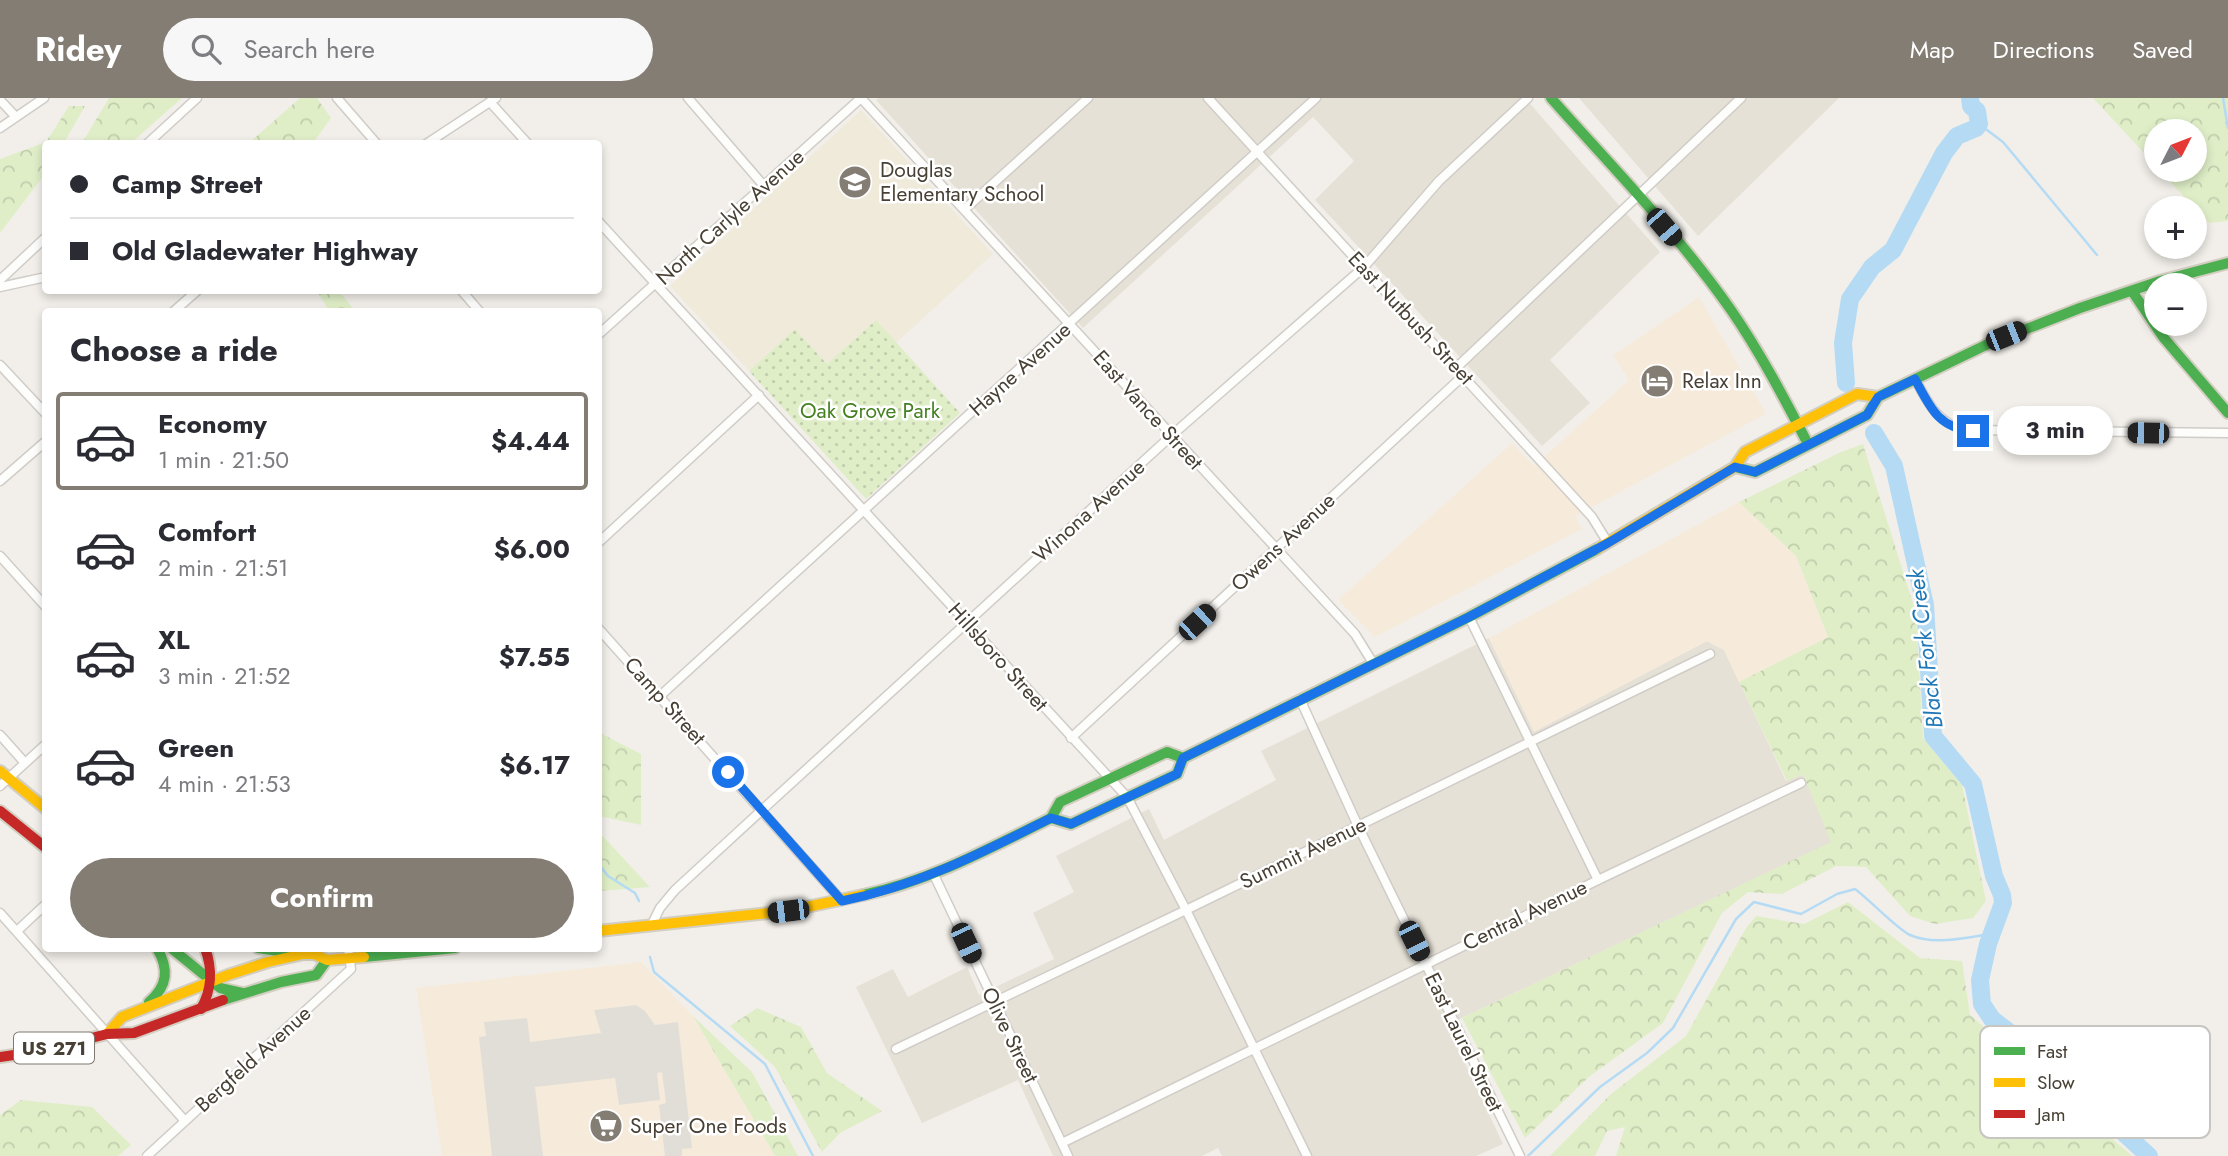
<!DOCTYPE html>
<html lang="en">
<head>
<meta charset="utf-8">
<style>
  body { margin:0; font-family:Jost,sans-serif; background:#f7f7f7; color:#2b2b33; height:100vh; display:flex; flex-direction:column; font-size:26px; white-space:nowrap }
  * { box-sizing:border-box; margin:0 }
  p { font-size:23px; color:#7c7c81 }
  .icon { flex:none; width:38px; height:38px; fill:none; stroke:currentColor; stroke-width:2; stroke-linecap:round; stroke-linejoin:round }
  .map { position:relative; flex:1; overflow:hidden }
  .details { position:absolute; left:42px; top:210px; width:560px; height:644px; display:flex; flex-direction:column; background:#fff; border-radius:7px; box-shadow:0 4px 10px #0003 }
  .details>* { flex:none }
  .top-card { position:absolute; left:42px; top:42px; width:560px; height:154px; border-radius:7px; box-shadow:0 4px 10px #0003; display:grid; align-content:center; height:154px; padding:0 28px; background:#fff }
  .needle { width:46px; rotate:48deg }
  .controls { position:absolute; left:2144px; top:21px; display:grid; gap:14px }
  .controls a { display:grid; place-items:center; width:63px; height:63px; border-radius:50%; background:#fff; box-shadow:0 4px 10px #0003; font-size:35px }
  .end { position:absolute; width:32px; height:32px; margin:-16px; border:9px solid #1a73e8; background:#fff; box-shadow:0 0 0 4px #fff }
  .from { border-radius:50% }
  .bubble { position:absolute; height:49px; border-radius:24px; background:#fff; box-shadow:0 4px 10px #0003; font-size:23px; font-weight:700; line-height:49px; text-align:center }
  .car { position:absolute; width:21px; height:42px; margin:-21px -10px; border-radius:9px; box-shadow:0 0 5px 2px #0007; background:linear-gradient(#222 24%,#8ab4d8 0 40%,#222 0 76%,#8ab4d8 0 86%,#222 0) }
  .top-card b { display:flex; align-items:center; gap:24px; height:66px; font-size:26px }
  .top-card b+b { border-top:2px solid #e1e1e2 }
  .top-card i { width:18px; height:18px; background:#2b2b33 }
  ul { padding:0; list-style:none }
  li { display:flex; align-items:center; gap:21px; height:98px; margin:0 14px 10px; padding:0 14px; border:4px solid transparent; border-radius:7px }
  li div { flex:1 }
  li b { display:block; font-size:26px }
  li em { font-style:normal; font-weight:700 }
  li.active { border-color:#847d74 }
  li>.icon { width:63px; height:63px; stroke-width:1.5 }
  h2 { padding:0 28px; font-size:32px; line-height:84px }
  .button { display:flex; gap:14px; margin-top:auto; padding:14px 28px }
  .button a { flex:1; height:80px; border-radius:42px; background:#847d74; color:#fff; font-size:28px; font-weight:700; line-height:80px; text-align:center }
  header { display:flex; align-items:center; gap:42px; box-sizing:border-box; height:98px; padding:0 35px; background:#847d74; color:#fff }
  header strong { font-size:33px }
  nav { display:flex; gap:38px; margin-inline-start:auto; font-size:24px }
  .search { width:490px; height:63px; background:#f7f7f7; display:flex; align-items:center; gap:18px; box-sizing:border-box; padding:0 24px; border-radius:38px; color:#7c7c81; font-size:26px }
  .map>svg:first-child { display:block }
  .residential { fill:#e6e1d6 }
  .commercial { fill:#f6ebdb }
  .education { fill:#f0eadb }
  .green { fill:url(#green-dots) }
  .forest { fill:url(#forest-crowns) }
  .parking { fill:#e1ded8 }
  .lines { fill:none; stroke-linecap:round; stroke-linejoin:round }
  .stream { stroke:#b5dbf4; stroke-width:2.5 }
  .river { stroke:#b5dbf4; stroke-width:18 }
  .street-casing { stroke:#d0ccc7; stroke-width:11 }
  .fast-casing { stroke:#d3cec1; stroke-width:14 }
  .slow-casing { stroke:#d3cec1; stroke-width:14 }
  .jam-casing { stroke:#d3cec1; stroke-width:14 }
  .street { stroke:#fdfdfc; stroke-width:8 }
  .fast { stroke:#4caf50; stroke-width:10 }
  .slow { stroke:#ffc107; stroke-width:10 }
  .jam { stroke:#c62828; stroke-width:10 }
  .route { stroke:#1a73e8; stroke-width:9 }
  .labels { text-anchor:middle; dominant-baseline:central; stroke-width:5; stroke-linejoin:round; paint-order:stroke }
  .shield { fill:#fff; stroke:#7f7971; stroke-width:2 }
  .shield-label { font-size:19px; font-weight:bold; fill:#484034 }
  .poi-label { font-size:21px; fill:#484034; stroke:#fff; text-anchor:start }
  .street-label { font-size:21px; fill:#484034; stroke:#fff }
  .park-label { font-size:21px; fill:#458121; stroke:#fff }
  .water-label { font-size:23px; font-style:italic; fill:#2078b7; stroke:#fff }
  .key { fill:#fff; stroke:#c8c6c2; stroke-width:2 }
  .key-label { font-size:19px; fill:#484034 }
</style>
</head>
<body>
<header>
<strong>Ridey</strong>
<div class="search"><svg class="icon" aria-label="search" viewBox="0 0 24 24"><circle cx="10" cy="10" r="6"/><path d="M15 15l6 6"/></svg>Search here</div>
<nav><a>Map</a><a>Directions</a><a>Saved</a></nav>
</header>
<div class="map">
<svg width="2228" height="1058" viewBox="0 0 2228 1058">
  <defs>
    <pattern id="green-dots" width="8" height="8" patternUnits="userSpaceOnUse" patternTransform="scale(1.75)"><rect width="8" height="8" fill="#dfeec7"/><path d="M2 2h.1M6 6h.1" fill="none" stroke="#c1cdac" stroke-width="1.8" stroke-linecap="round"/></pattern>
    <pattern id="forest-crowns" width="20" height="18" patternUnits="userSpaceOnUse" patternTransform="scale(1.75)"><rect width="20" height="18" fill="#dfeec7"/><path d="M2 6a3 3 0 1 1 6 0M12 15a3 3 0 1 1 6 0" fill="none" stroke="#c1cdac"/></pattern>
  </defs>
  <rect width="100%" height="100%" fill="#f2efea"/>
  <!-- residential -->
  <g class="residential">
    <path d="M879 0H1525L1660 154 1550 262 1590 305 1542 348 1315 102 1354 63 1313 19 1083 230 876 2Z"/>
    <path d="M1579 0H1839L1698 138Z"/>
    <path d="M1489 540 1534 633 1707 543 1724 552 1786 683 1803 676 1832 744 1447 927 1503 1046 1476 1058H1222L1218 1050 1202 1058H1053L1018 982 922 1025 856 889 893 871 908 899 967 869 979 897 1054 861 1033 815 1074 794 1056 758 1149 711 1164 742 1276 682 1261 653Z"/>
  </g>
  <!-- commercial -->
  <g class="commercial">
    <path d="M1699 199 1766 316 1575 418 1582 431 1375 539 1338 502 1512 345 1534 368 1629 282 1613 257Z"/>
    <path d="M1739 404 1796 458 1828 539 1739 584 1724 552 1707 543 1534 634 1489 540Z"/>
    <path d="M641 864 693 918 775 1058H442L416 890Z"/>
  </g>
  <!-- education -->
  <path class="education" d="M861 12 993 156 896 245 875 223 827 266 795 231 749 273 670 188Z"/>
  <!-- green -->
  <path class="green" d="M876 222 960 315 866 401 749 273 795 231 827 266Z"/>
  <!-- forest -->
  <g class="forest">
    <path d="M109 0H182L131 45H82Z"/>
    <path d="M300 0H317L331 20 313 45H249Z"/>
    <path d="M2093 0H2228V123L2209 125 2159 72H2194V33H2156V68Z"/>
    <path d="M69 8H85L64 45 46 46 45 76 0 135V61L46 44Z"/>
    <path d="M317 193H339L355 213H329Z"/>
    <path d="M1863 346 1916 515 1923 640 1962 687 1986 803 1973 820 1935 826 1910 818 1866 769 1836 768 1782 796 1748 794 1722 815 1663 925 1590 978 1525 1040 1462 920 1831 744 1803 676 1787 683 1739 584 1828 539 1796 458 1739 404 1841 354Z"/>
    <path d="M598 634 641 656V727L599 718Z"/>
    <path d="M598 734H599L650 789 599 793Z"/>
    <path d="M1848 804 1920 860 1962 863 1970 917 2132 1058H1616L1625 1029 1607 1033 1595 1058H1550L1611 996 1686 938 1746 830 1756 818 1804 826Z"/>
    <path d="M757 910 801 929 827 975 882 1013 840 1035 822 1054 775 969 730 928Z"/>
    <path d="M693 918 752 974 798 1058H775Z"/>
    <path d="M21 1002 92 1009 131 1047 118 1058H0V1017Z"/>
  </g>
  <!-- parking -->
  <path class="parking" d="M636 907 645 913 655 927 678 924 692 1050 682 1051V1058H665L659 1007 666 1005 662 974 657 975 660 1002 619 1007 615 980 535 989 543 1058H492L479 939 486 938 484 924 527 920 530 944 601 935 594 912Z"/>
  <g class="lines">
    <!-- stream -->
    <g class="stream">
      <path d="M2223 0 2228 30"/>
      <path d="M1979 26 2003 44 2097 157"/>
      <path d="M598 765 608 778 635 795 639 803"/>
      <path d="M650 859 654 874 765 966 813 1058"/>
      <path d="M1528 1058 1600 989 1647 955 1673 930 1736 821 1754 804 1801 816 1837 796 1855 791C1870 802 1897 831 1910 837 1936 848 1965 839 1992 836"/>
    </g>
    <!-- river -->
    <g class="river">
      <path d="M1846 285 1843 245 1850 201 1872 169 1893 152 1944 55 1957 38 1976 30 1979 26 1977 13 1971 8 1970 0"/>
      <path d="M1874 335 1894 368 1925 507 1933 638 1973 686 1994 778 2002 797 2003 805 1988 846 1980 882 1982 906 1992 921 2046 963 2149 1058"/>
    </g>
    <defs>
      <g id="street">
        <path d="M337 0 377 46"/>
        <path d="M688 0 764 88"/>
        <path d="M861 0 1355 536 1373 565"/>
        <path d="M1208 0 1592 419 1608 445"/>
        <path d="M0 2 15 18"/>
        <path d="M490 4 528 46"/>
        <path d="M0 30 44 0"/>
        <path d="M147 46 197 0"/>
        <path d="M426 46 496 0"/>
        <path d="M965 111 1088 0"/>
        <path d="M598 123 1127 699 1186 812 1307 1058"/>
        <path d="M0 182 46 139"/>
        <path d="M0 189 46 179"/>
        <path d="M461 192 480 214"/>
        <path d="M173 214 198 192"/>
        <path d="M598 237 861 0"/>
        <path d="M0 267 46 316"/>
        <path d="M1456 270 1741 0"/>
        <path d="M1915 281C1928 305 1937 325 1965 332L2228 335"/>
        <path d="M0 383 46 343"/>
        <path d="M598 445 759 297"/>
        <path d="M0 458 46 509"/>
        <path d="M1469 519 1598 782"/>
        <path d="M598 530 842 803"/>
        <path d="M660 598 1316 0"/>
        <path d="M1300 601 1358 728 1520 1058"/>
        <path d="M0 637 25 665"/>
        <path d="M1071 640 1464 277"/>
        <path d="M0 688 46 646"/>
        <path d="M934 777 1068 1058"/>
        <path d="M0 815 185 1023"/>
        <path d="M652 826 660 810 675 792 762 712 1171 338 1364 169 1439 83 1528 0"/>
        <path d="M17 833 46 806"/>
        <path d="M896 951 1186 812 1710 556"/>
        <path d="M1062 1045 1598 782 1801 685"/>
        <path d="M147 1058 351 871 348 850"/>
      </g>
      <g id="fast">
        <path d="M1551 0C1612 69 1678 136 1731 212 1760 254 1784 300 1808 346"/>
        <path d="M2132 193 2163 239 2228 315"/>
        <path d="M1735 369 1755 374 1867 317 1878 299 1988 246 2080 210 2160 183 2228 165"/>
        <path d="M1051 720 1071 726 1177 676 1183 660 1469 519 1597 451"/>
        <path d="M863 797C930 783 990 750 1051 720L1060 704 1167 654 1183 660"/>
        <path d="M171 850 220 890 242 895"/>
        <path d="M258 850 292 855"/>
        <path d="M364 859 455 850"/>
        <path d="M223 902 281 884 316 877 327 862"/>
        <path d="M149 904C168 888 169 871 157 850"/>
      </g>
      <g id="slow">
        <path d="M1597 451 1735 369 1745 354 1857 296 1878 299"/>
        <path d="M0 673 46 711"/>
        <path d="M598 833 788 813 863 797"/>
        <path d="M107 936 122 919 228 877 268 864 303 856H314L327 862 364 859"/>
      </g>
      <g id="jam">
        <path d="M0 713 46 750"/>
        <path d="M201 911C212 891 213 872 205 850"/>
        <path d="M0 959 41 953 107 936 134 935 223 902"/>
      </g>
    </defs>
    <!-- street casing -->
    <use href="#street" class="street-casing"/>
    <!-- fast casing -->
    <use href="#fast" class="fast-casing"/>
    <!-- slow casing -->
    <use href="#slow" class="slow-casing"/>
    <!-- jam casing -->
    <use href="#jam" class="jam-casing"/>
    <!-- street -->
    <use href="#street" class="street"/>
    <!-- fast -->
    <use href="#fast" class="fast"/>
    <!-- slow -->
    <use href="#slow" class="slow"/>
    <!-- jam -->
    <use href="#jam" class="jam"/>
  </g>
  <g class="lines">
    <!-- route -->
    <path class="route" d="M728 674 842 803C920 787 981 755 1051 720L1071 726 1177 676 1183 660 1469 519 1608 445 1735 369 1755 374 1867 317 1878 299 1915 281C1930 309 1938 330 1973 333"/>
  </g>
  <!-- icons -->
  <defs>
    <symbol id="school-disc" viewBox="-11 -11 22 22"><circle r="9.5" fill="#847d74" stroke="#fff"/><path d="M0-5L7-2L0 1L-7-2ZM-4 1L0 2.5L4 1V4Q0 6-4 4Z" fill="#fff"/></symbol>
    <symbol id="hotel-disc" viewBox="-11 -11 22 22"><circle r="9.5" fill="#847d74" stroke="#fff"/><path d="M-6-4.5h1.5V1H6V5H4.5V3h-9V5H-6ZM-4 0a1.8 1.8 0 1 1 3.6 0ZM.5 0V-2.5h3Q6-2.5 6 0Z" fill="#fff"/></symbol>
    <symbol id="supermarket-disc" viewBox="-11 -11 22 22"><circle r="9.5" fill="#847d74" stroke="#fff"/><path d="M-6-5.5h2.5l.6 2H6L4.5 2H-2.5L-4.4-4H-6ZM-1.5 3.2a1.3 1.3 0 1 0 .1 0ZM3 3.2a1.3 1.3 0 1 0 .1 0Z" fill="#fff"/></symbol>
  </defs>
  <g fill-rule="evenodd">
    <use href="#school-disc" x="836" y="65" width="38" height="38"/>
    <use href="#hotel-disc" x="1638" y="264" width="38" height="38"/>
    <use href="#supermarket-disc" x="587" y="1009" width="38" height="38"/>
  </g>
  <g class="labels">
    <!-- shield labels -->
    <rect class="shield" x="14" y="934.5" width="80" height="31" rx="5"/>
    <g class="shield-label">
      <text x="54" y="950">US 271</text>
    </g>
    <!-- poi labels -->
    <g class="poi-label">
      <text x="880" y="72">Douglas<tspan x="880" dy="24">Elementary School</tspan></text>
      <text x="1682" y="283">Relax Inn</text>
      <text x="630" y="1028">Super One Foods</text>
    </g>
    <!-- street labels -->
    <g class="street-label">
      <text transform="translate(730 119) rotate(-42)">North Carlyle Avenue</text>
      <text transform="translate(1411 220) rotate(47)">East Nutbush Street</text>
      <text transform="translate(1020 271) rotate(-42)">Hayne Avenue</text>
      <text transform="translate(1148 312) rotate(48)">East Vance Street</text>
      <text transform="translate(1089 413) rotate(-42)">Winona Avenue</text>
      <text transform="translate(1283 444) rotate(-43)">Owens Avenue</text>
      <text transform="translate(998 559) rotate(48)">Hillsboro Street</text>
      <text transform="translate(665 603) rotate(48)">Camp Street</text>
      <text transform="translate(1303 755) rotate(-26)">Summit Avenue</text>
      <text transform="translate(1525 817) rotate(-26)">Central Avenue</text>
      <text transform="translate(1010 937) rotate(64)">Olive Street</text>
      <text transform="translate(1464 944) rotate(64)">East Laurel Street</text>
      <text transform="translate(253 961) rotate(-42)">Bergfeld Avenue</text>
    </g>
    <!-- park labels -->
    <g class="park-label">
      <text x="870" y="313">Oak Grove Park</text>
    </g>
    <!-- water labels -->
    <g class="water-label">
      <text transform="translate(1925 551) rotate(-97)">Black Fork Creek</text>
    </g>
  </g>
  <!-- legend -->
  <rect x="1980" y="928" width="230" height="112" rx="10" class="key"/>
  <rect x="1994" y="949" width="31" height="8" fill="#4caf50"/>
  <rect x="1994" y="980" width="31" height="9" fill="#ffc107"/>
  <rect x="1994" y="1012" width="31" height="8" fill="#c62828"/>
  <g class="key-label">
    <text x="2037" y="960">Fast</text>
    <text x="2037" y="991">Slow</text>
    <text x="2037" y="1023">Jam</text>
  </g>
</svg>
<div class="controls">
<a><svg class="needle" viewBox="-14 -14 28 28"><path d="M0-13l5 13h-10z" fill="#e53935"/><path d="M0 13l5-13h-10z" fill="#7c7c81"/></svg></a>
<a>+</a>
<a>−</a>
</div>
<i class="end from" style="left:728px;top:674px"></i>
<i class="end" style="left:1973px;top:333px"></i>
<div class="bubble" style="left:1997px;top:308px;width:116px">3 min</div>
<i class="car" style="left:1664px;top:129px;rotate:139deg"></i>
<i class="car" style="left:2006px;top:238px;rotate:68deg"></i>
<i class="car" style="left:2148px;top:335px;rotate:271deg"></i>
<i class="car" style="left:1197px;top:524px;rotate:47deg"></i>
<i class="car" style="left:788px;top:813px;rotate:263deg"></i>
<i class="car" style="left:1414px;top:843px;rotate:154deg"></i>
<i class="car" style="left:966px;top:845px;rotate:155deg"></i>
<div class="top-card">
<b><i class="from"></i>Camp Street</b>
<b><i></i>Old Gladewater Highway</b>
</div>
<section class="details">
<h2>Choose a ride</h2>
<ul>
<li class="active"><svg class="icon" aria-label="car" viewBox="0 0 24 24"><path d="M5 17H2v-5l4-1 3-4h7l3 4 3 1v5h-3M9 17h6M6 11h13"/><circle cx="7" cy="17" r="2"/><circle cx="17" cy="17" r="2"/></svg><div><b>Economy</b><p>1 min · 21:50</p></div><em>$4.44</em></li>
<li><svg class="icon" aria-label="car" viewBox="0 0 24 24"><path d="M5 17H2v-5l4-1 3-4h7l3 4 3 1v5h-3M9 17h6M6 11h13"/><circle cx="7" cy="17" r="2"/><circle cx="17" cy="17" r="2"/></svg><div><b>Comfort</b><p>2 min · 21:51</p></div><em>$6.00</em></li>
<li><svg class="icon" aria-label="car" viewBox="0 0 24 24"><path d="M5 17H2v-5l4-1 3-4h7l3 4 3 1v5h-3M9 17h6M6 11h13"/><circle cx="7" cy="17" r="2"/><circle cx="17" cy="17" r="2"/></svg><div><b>XL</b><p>3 min · 21:52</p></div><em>$7.55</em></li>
<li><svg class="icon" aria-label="car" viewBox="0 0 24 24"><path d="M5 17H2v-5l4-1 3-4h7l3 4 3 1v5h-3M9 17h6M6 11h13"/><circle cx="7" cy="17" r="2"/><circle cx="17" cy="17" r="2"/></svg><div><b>Green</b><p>4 min · 21:53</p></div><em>$6.17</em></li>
</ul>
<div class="button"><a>Confirm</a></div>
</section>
</div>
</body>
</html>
